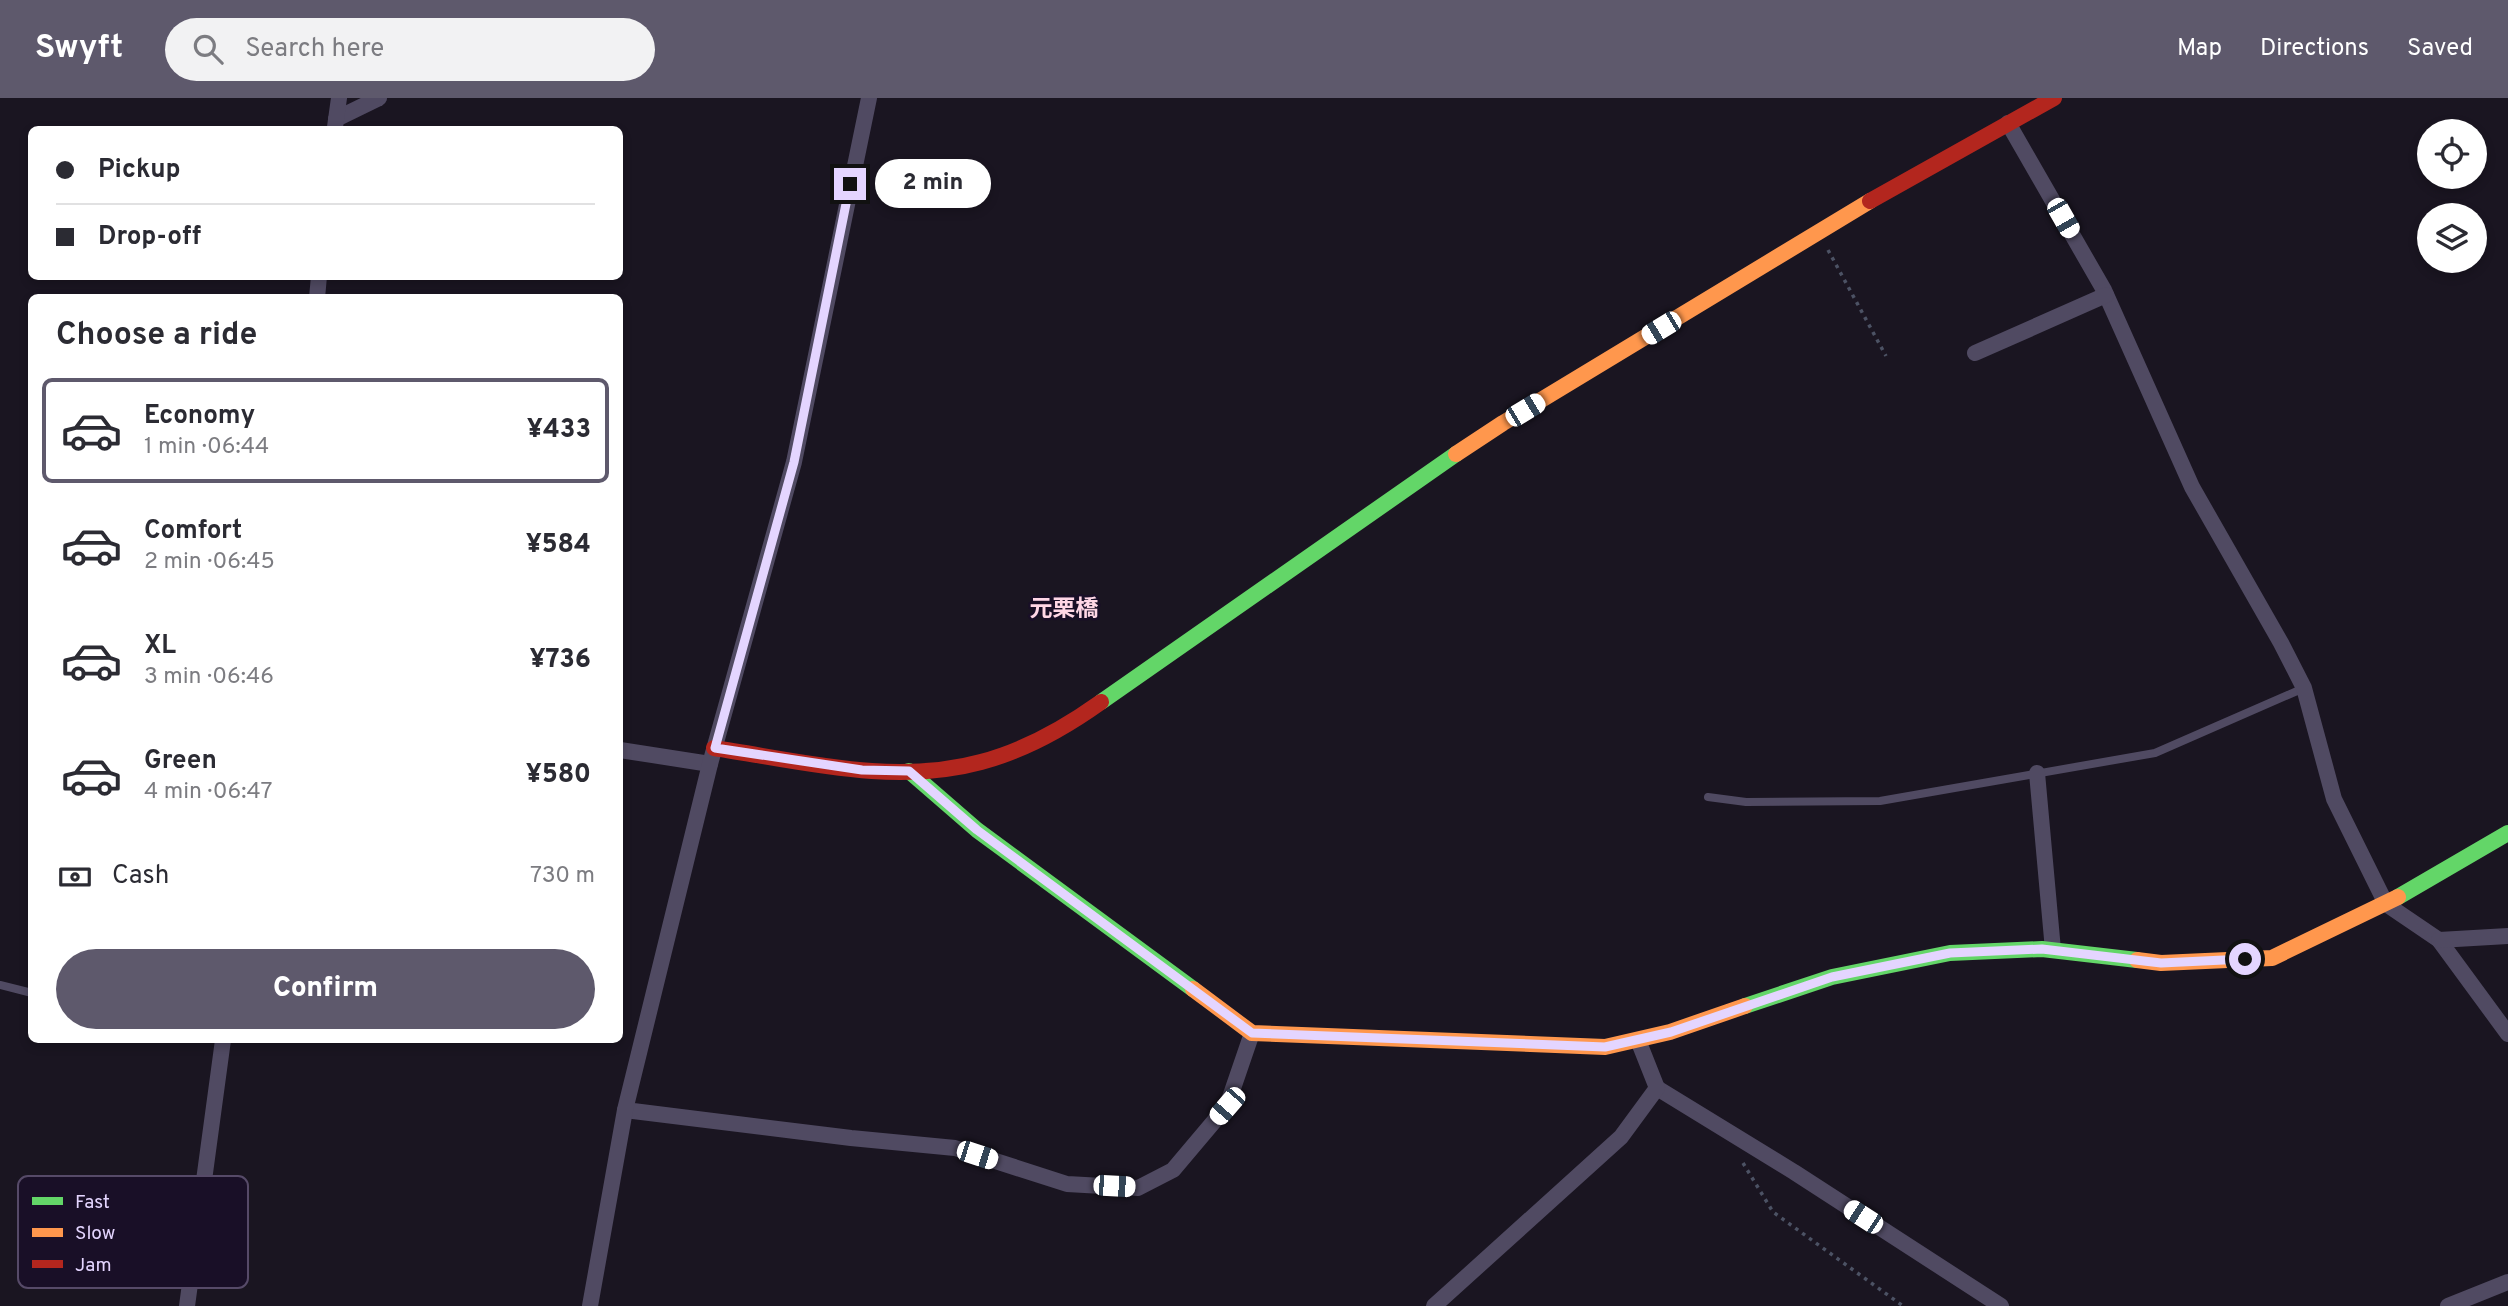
<!DOCTYPE html>
<html lang="en">
<head>
<meta charset="utf-8">
<style>
  body { margin:0; font-family:Overpass,"Noto Sans JP",sans-serif; background:#f2f2f3; color:#2b2b33; height:100vh; display:flex; flex-direction:column; font-size:26px; white-space:nowrap }
  * { box-sizing:border-box; margin:0 }
  p { font-size:23px; color:#7c7c81 }
  .icon { flex:none; width:38px; height:38px; fill:none; stroke:currentColor; stroke-width:2; stroke-linecap:round; stroke-linejoin:round }
  .map { position:relative; flex:1; overflow:hidden }
  .side { position:absolute; left:28px; top:196px; width:595px; height:749px; display:flex; flex-direction:column; background:#fff; border-radius:10px; box-shadow:0 4px 10px #0003 }
  .side>* { flex:none }
  .hud { position:absolute; left:28px; top:28px; width:595px; height:154px; border-radius:10px; box-shadow:0 4px 10px #0003; display:grid; align-content:center; height:154px; padding:0 28px; background:#fff }
  .buttons { position:absolute; left:2417px; top:21px; display:grid; gap:14px }
  .buttons a { display:grid; place-items:center; width:70px; height:70px; border-radius:50%; background:#fff; box-shadow:0 4px 10px #0003; font-size:35px }
  .end { position:absolute; width:32px; height:32px; margin:-16px; border:9px solid #e4d5ff; background:#111; box-shadow:0 0 0 4px #111 }
  .from { border-radius:50% }
  .bubble { position:absolute; height:49px; border-radius:24px; background:#fff; box-shadow:0 4px 10px #0003; font-size:23px; font-weight:800; line-height:49px; text-align:center }
  .car { position:absolute; width:21px; height:42px; margin:-21px -10px; border-radius:9px; box-shadow:0 0 5px 2px #0007; background:linear-gradient(#fff 24%,#345 0 40%,#fff 0 76%,#345 0 86%,#fff 0) }
  .hud b { display:flex; align-items:center; gap:24px; height:66px; font-size:26px }
  .hud b+b { border-top:2px solid #e1e1e2 }
  .hud i { width:18px; height:18px; background:#2b2b33 }
  ul { padding:0; list-style:none }
  li { display:flex; align-items:center; gap:21px; height:105px; margin:0 14px 10px; padding:0 14px; border:4px solid transparent; border-radius:10px }
  li div { flex:1 }
  li b { display:block; font-size:26px }
  li em { font-style:normal; font-weight:800 }
  li.selected { border-color:#5e596c }
  li>.icon { width:63px; height:63px; stroke-width:1.5 }
  h2 { padding:0 28px; font-size:32px; line-height:84px }
  .pay { display:flex; align-items:center; gap:18px; height:77px; padding:0 28px; font-size:26px }
  .pay p { margin-inline-start:auto }
  .action { display:flex; gap:14px; margin-top:auto; padding:14px 28px }
  .action a { flex:1; height:80px; border-radius:42px; background:#5e596c; color:#fff; font-size:28px; font-weight:800; line-height:80px; text-align:center }
  header { display:flex; align-items:center; gap:42px; box-sizing:border-box; height:98px; padding:0 35px; background:#5e596c; color:#fff }
  header strong { font-size:33px }
  nav { display:flex; gap:38px; margin-inline-start:auto; font-size:24px }
  .search { width:490px; height:63px; background:#f2f2f3; display:flex; align-items:center; gap:18px; box-sizing:border-box; padding:0 24px; border-radius:38px; color:#7c7c81; font-size:26px }
  .map>svg:first-child { display:block }
  .lines { fill:none; stroke-linecap:round; stroke-linejoin:round }
  .path { stroke:#4c5264; stroke-width:3.5; stroke-dasharray:3.5 5; stroke-linecap:butt }
  .lane { stroke:#504a62; stroke-width:8 }
  .street { stroke:#504a62; stroke-width:16 }
  .fast { stroke:#63d668; stroke-width:16 }
  .slow { stroke:#ff974d; stroke-width:16 }
  .jam { stroke:#b3261e; stroke-width:16 }
  .route { stroke:#e4d5ff; stroke-width:9 }
  .labels { text-anchor:middle; dominant-baseline:central; stroke-width:5; stroke-linejoin:round; paint-order:stroke }
  .quarter-label { font-size:23px; font-weight:bold; fill:#ffd7e6; stroke:#190f27 }
  .key { fill:#190f27; stroke:#564a68; stroke-width:2 }
  .key-label { font-size:19px; fill:#e4d5ff }
</style>
</head>
<body>
<header>
<strong>Swyft</strong>
<div class="search"><svg class="icon" aria-label="search" viewBox="0 0 24 24"><circle cx="10" cy="10" r="6"/><path d="M15 15l6 6"/></svg>Search here</div>
<nav><a>Map</a><a>Directions</a><a>Saved</a></nav>
</header>
<div class="map">
<svg width="2508" height="1208" viewBox="0 0 2508 1208">
  <rect width="100%" height="100%" fill="#1a1521"/>
  <g class="lines">
    <!-- path -->
    <g class="path">
      <path d="M1828 152 1886 258"/>
      <path d="M1743 1065 1773 1114 1903 1208"/>
    </g>
    <!-- lane -->
    <g class="lane">
      <path d="M1708 699 1746 704 1880 703 2155 655 2304 590"/>
      <path d="M0 887 32 895"/>
    </g>
    <!-- street -->
    <g class="street">
      <path d="M336 21 379 0"/>
      <path d="M2008 25 2104 192 2192 389 2281 545 2304 590 2334 701 2386 806 2439 842 2508 936"/>
      <path d="M335 29 339 0"/>
      <path d="M317 200 319 178"/>
      <path d="M1975 255 2106 197"/>
      <path d="M620 652 710 666"/>
      <path d="M2037 675 2053 852"/>
      <path d="M2439 842 2508 838"/>
      <path d="M1657 990 1794 1074 2001 1208"/>
      <path d="M625 1012 851 1040 955 1050 1067 1086 1138 1090 1173 1072 1227 1008 1252 935"/>
      <path d="M187 1208 223 942"/>
      <path d="M590 1208 625 1012 710 666 794 364 869 0"/>
      <path d="M1434 1208 1621 1039 1657 990 1638 942"/>
      <path d="M2448 1208 2508 1184"/>
    </g>
    <!-- fast -->
    <g class="fast">
      <path d="M1101 604 1456 356"/>
      <path d="M909 673 977 732 1193 891"/>
      <path d="M2398 799 2508 735"/>
      <path d="M1745 908 1832 879 1950 855 2042 851 2137 862"/>
    </g>
    <!-- slow -->
    <g class="slow">
      <path d="M1456 356 1503 325 1870 103"/>
      <path d="M2137 862 2161 865 2272 860 2398 799"/>
      <path d="M1193 891 1252 935 1605 949 1670 934 1745 908"/>
    </g>
    <!-- jam -->
    <g class="jam">
      <path d="M1870 103 2054 0"/>
      <path d="M714 650C800 663 894 688 981 664 1023 653 1066 629 1101 604"/>
    </g>
  </g>
  <g class="lines">
    <!-- route -->
    <path class="route" d="M850 86 794 364 715 650 862 672 909 673 977 732 1252 935 1605 949 1671 934 1832 879 1950 855 2042 851 2161 865 2245 861"/>
  </g>
  <g class="labels">
    <!-- quarter labels -->
    <g class="quarter-label">
      <text x="1064" y="512">元栗橋</text>
    </g>
  </g>
  <!-- legend -->
  <rect x="18" y="1078" width="230" height="112" rx="10" class="key"/>
  <rect x="32" y="1099" width="31" height="8" fill="#63d668"/>
  <rect x="32" y="1130" width="31" height="9" fill="#ff974d"/>
  <rect x="32" y="1162" width="31" height="8" fill="#b3261e"/>
  <g class="key-label">
    <text x="75" y="1110">Fast</text>
    <text x="75" y="1141">Slow</text>
    <text x="75" y="1173">Jam</text>
  </g>
</svg>
<div class="buttons">
<a><svg class="icon" aria-label="locate" viewBox="0 0 24 24"><circle cx="12" cy="12" r="6"/><path d="M12 2v4M12 18v4M2 12h4M18 12h4"/></svg></a>
<a><svg class="icon" aria-label="layers" viewBox="0 0 24 24"><path d="M12 4l9 5-9 5-9-5zM3 14l9 5 9-5"/></svg></a>
</div>
<i class="end from" style="left:2245px;top:861px"></i>
<i class="end" style="left:850px;top:86px"></i>
<div class="bubble" style="left:875px;top:61px;width:116px">2 min</div>
<i class="car" style="left:2063px;top:120px;rotate:150deg"></i>
<i class="car" style="left:1661px;top:230px;rotate:239deg"></i>
<i class="car" style="left:1525px;top:312px;rotate:59deg"></i>
<i class="car" style="left:1227px;top:1008px;rotate:221deg"></i>
<i class="car" style="left:977px;top:1057px;rotate:108deg"></i>
<i class="car" style="left:1114px;top:1088px;rotate:93deg"></i>
<i class="car" style="left:1863px;top:1119px;rotate:303deg"></i>
<div class="hud">
<b><i class="from"></i>Pickup</b>
<b><i></i>Drop-off</b>
</div>
<section class="side">
<h2>Choose a ride</h2>
<ul>
<li class="selected"><svg class="icon" aria-label="car" viewBox="0 0 24 24"><path d="M5 17H2v-5l4-1 3-4h7l3 4 3 1v5h-3M9 17h6M6 11h13"/><circle cx="7" cy="17" r="2"/><circle cx="17" cy="17" r="2"/></svg><div><b>Economy</b><p>1 min · 06:44</p></div><em>¥433</em></li>
<li><svg class="icon" aria-label="car" viewBox="0 0 24 24"><path d="M5 17H2v-5l4-1 3-4h7l3 4 3 1v5h-3M9 17h6M6 11h13"/><circle cx="7" cy="17" r="2"/><circle cx="17" cy="17" r="2"/></svg><div><b>Comfort</b><p>2 min · 06:45</p></div><em>¥584</em></li>
<li><svg class="icon" aria-label="car" viewBox="0 0 24 24"><path d="M5 17H2v-5l4-1 3-4h7l3 4 3 1v5h-3M9 17h6M6 11h13"/><circle cx="7" cy="17" r="2"/><circle cx="17" cy="17" r="2"/></svg><div><b>XL</b><p>3 min · 06:46</p></div><em>¥736</em></li>
<li><svg class="icon" aria-label="car" viewBox="0 0 24 24"><path d="M5 17H2v-5l4-1 3-4h7l3 4 3 1v5h-3M9 17h6M6 11h13"/><circle cx="7" cy="17" r="2"/><circle cx="17" cy="17" r="2"/></svg><div><b>Green</b><p>4 min · 06:47</p></div><em>¥580</em></li>
</ul>
<div class="pay"><svg class="icon" aria-label="cash" viewBox="0 0 24 24"><path d="M3 7h18v10H3z"/><circle cx="12" cy="12" r="2"/></svg>Cash<p>730 m</p></div>
<div class="action"><a>Confirm</a></div>
</section>
</div>
</body>
</html>
